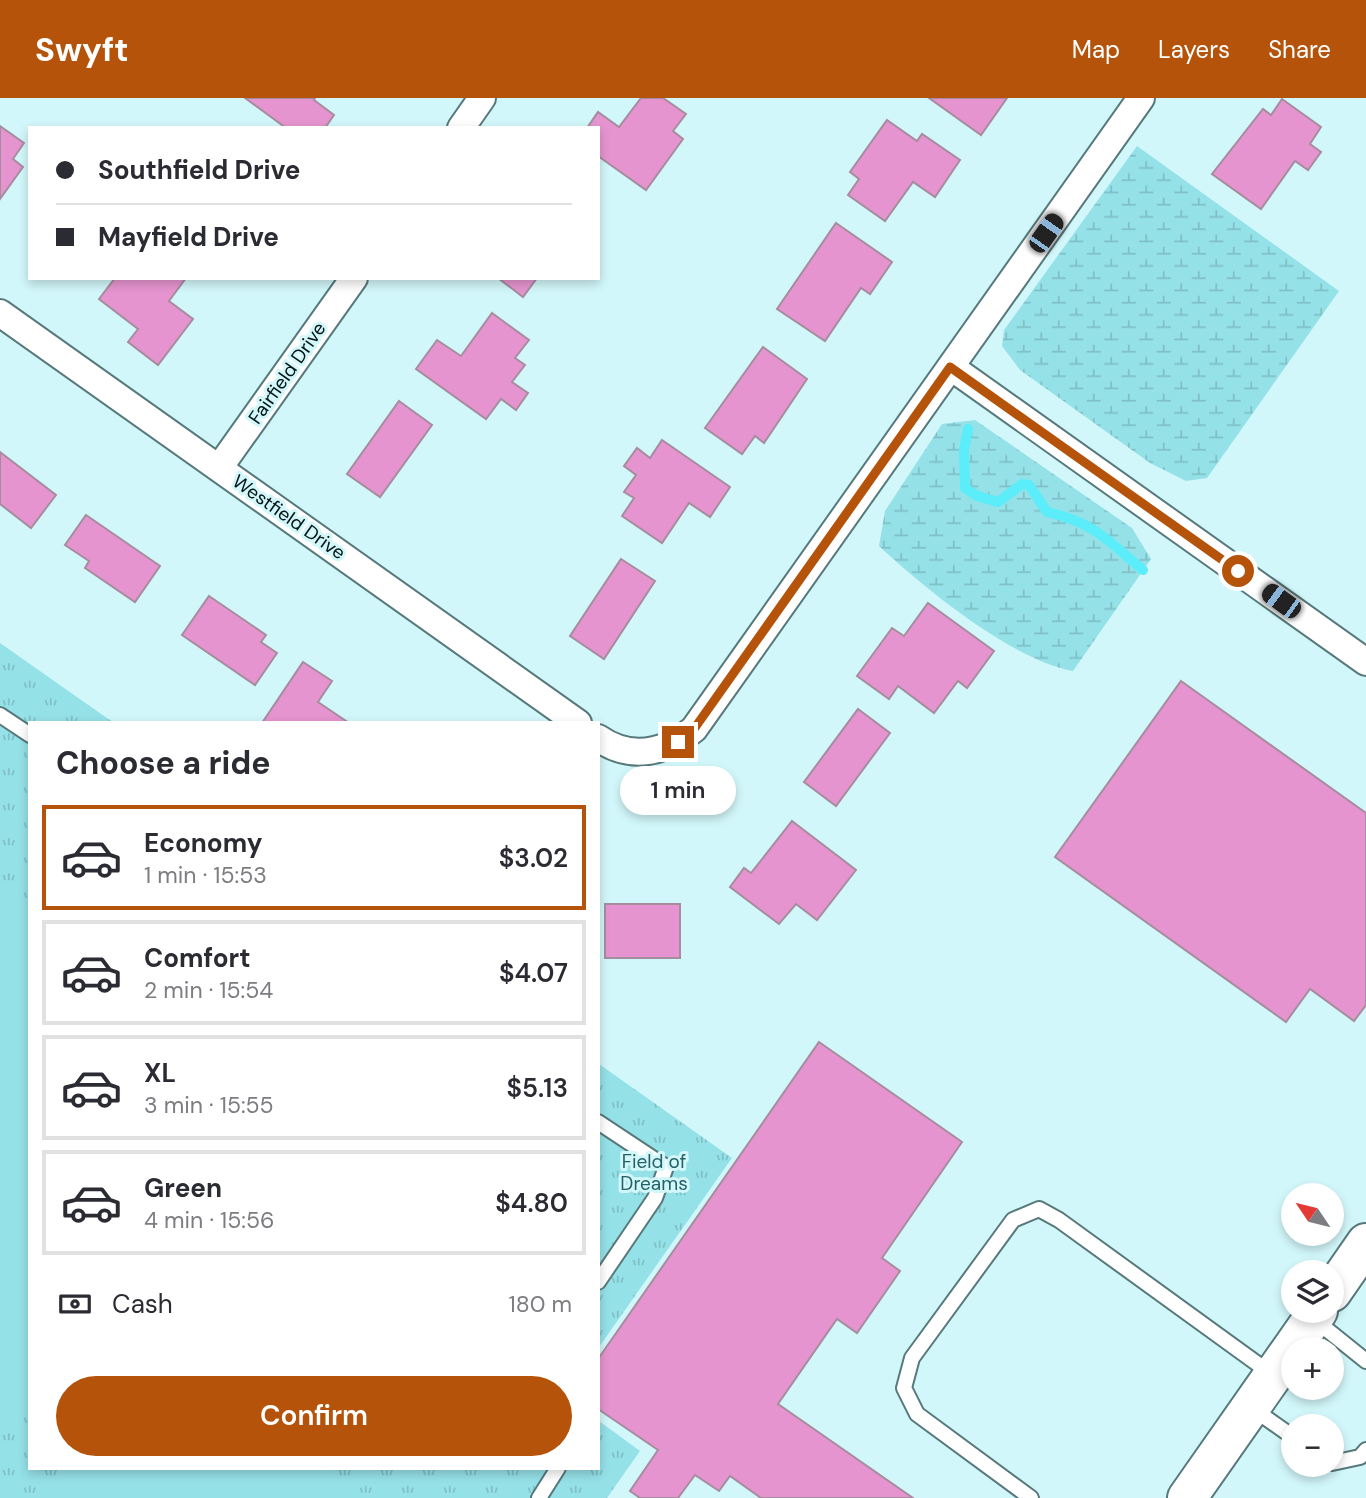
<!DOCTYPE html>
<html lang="en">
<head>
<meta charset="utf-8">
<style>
  body { margin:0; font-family:"DM Sans",sans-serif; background:#f7f7f7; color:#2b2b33; height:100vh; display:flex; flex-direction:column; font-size:26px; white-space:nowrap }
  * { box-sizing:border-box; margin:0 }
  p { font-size:23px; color:#7c7c81 }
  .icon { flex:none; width:38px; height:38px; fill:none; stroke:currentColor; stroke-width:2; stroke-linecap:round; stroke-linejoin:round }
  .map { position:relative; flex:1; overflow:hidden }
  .details { position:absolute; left:28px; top:623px; width:572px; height:749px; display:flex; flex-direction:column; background:#fff; border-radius:0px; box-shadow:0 4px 10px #0003 }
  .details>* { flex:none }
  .top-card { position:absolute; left:28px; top:28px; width:572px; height:154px; border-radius:0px; box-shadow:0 4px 10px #0003; display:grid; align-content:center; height:154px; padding:0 28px; background:#fff }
  .needle { width:46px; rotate:305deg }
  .controls { position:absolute; left:1281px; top:1085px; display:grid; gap:14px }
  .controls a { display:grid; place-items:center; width:63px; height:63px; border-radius:50%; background:#fff; box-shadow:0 4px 10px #0003; font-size:35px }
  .end { position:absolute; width:32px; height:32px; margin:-16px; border:9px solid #b45309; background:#fff; box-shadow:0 0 0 4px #fff }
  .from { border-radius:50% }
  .bubble { position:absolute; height:49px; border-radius:24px; background:#fff; box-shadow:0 4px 10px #0003; font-size:23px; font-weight:600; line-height:49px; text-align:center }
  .car { position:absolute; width:21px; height:42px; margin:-21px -10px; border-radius:9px; box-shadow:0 0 5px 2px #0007; background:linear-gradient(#222 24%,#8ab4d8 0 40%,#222 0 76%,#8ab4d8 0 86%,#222 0) }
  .top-card b { display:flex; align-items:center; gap:24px; height:66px; font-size:26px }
  .top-card b+b { border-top:2px solid #e1e1e2 }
  .top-card i { width:18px; height:18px; background:#2b2b33 }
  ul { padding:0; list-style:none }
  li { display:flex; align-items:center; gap:21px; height:105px; margin:0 14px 10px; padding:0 14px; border:4px solid #e1e1e2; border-radius:0px }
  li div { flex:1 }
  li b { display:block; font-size:26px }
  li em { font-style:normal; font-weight:600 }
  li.on { border-color:#b45309 }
  li>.icon { width:63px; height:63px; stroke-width:1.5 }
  h2 { padding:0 28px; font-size:32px; line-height:84px }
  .pay { display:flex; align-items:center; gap:18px; height:77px; padding:0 28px; font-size:26px }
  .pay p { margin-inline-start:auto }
  .button { display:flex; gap:14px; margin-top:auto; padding:14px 28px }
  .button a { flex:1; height:80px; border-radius:42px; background:#b45309; color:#fff; font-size:28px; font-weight:600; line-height:80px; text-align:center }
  header { display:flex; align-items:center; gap:42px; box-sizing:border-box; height:98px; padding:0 35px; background:#b45309; color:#fff }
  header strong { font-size:33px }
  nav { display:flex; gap:38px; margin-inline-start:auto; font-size:24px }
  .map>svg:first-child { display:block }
  .wetland { fill:url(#wetland-marsh) }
  .park { fill:url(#park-tufts) }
  .pitch { fill:#95e1e8 }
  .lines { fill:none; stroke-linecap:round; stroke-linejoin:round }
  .stream { stroke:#5bedf9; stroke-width:10 }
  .building { fill:#e694cf; stroke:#a68d9e; stroke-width:2 }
  .lane-casing { stroke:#57797c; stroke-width:18 }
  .street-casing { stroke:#57797c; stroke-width:30 }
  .secondary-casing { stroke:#57797c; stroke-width:42 }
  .lane { stroke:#fff; stroke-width:14 }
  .street { stroke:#fff; stroke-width:26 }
  .secondary { stroke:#fff; stroke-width:38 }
  .route { stroke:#b45309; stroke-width:9 }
  .labels { text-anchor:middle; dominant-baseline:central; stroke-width:6; stroke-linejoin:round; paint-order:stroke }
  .street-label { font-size:19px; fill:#061314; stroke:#d2f7fa }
  .park-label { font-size:19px; fill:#246065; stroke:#d2f7fa }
</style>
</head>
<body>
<header>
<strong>Swyft</strong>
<nav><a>Map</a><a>Layers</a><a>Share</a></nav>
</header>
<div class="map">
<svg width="1366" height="1400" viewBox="0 0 1366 1400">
  <defs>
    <pattern id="wetland-marsh" width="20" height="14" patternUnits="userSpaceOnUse" patternTransform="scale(1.75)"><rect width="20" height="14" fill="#95e1e8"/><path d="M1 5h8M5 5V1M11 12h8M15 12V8" fill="none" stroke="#7fc0c6"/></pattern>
    <pattern id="park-tufts" width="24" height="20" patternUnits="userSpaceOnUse" patternTransform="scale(1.75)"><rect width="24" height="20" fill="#95e1e8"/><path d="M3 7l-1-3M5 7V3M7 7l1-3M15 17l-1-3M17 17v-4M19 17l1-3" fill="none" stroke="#7fc0c6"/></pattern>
  </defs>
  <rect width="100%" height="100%" fill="#d2f7fa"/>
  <!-- wetland -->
  <g class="wetland">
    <path d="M1137 48 1339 193 1207 380 1186 383 1150 365 1020 272 1002 248 1004 232Z"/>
    <path d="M975 322 1132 430 1151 461 1073 573C1012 562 924 490 879 448L885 413 942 326Z"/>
  </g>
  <!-- park -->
  <g class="park">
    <path d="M0 545 114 625H30V1370H598L599 1323 640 1353 607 1400H0Z"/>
    <path d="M599 966 732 1060 599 1249Z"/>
  </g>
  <!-- pitch -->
  <g class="pitch">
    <path d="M0 782 30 803V1302L0 1341Z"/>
    <path d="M88 1370H321L360 1400H48Z"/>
  </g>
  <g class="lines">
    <!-- stream -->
    <path class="stream" d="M968 331 964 352 965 390 977 398 998 404 1022 386 1029 387 1047 414C1095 425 1107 442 1143 472"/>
  </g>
  <!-- building -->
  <g class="building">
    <path d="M245 0H315L314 2 334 17 325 30H286Z"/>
    <path d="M641 0H663L686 16 673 33 683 41 646 92 598 58V30H587L598 14 619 29Z"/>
    <path d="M929 0H1007L981 37Z"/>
    <path d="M1282 1 1321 29 1310 46 1321 54 1308 72 1295 63 1261 111 1212 76 1263 11 1271 17Z"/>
    <path d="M887 22 917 43 922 36 960 62 935 99 913 84 885 123 848 97 859 81 850 74Z"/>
    <path d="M0 28 24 45 13 61 23 69 0 101Z"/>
    <path d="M836 125 892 164 870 196 861 190 825 243 777 211Z"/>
    <path d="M115 180H186L169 203 193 221 158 267 128 244 138 231 99 201Z"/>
    <path d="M498 180H537L523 199Z"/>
    <path d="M492 215 529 242 515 260 525 267 512 284 528 295 516 312 501 301 486 321 416 271 437 242 461 258Z"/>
    <path d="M763 249 807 281 764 345 755 338 742 356 705 330Z"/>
    <path d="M399 303 432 327 380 399 347 376Z"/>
    <path d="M662 342 730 389 710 419 689 405 662 445 622 418 634 400 624 394 636 377 624 368 637 350 650 360Z"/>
    <path d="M0 354 56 397 31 430 0 406Z"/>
    <path d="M86 417 160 468 135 504 85 470 89 463 65 447Z"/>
    <path d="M621 461 655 483 604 561 570 538Z"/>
    <path d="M209 498 266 537 261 544 277 555 255 587 182 537Z"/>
    <path d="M928 505 994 553 967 590 958 583 934 615 898 588 889 601 857 578 892 530 904 538Z"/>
    <path d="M303 564 332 583 318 604 349 625H262Z"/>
    <path d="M1181 583 1366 715V907L1354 923 1310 891 1286 924 1055 759Z"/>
    <path d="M858 611 890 635 836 708 804 684Z"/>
    <path d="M792 723 856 772 817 822 796 806 779 826 730 789 744 770 751 775Z"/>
    <rect x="605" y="806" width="75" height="54"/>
    <path d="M819 944 962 1044 882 1160 900 1173 857 1235 837 1221 778 1306 913 1400H761L730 1378 719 1393 695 1377 678 1400H640L630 1393 658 1352 598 1311V1261Z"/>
  </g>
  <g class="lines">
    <defs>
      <g id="lane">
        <path d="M0 617 30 637"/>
        <path d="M598 1024 666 1069 655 1100 598 1184"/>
        <path d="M1315 1222 1366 1263"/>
        <path d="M1252 1310 1293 1339"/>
        <path d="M1332 1365 1360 1359 1366 1352"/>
        <path d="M539 1400 558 1370"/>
        <path d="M1031 1400 917 1316 904 1290 912 1260 1013 1122 1039 1111 1059 1122 1273 1277"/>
      </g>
      <g id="street">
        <path d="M461 30 482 0"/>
        <path d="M0 215 578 625"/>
        <path d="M951 269 1366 564"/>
        <path d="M219 370 354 180"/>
        <path d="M598 640C631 663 665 655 694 631L1141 0"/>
      </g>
      <g id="secondary">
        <path d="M1332 1194 1366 1145"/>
        <path d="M1187 1400 1318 1213"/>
      </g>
    </defs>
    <!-- lane casing -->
    <use href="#lane" class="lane-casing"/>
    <!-- street casing -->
    <use href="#street" class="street-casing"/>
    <!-- secondary casing -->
    <use href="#secondary" class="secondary-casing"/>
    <!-- lane -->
    <use href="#lane" class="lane"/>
    <!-- street -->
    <use href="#street" class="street"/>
    <!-- secondary -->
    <use href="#secondary" class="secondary"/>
  </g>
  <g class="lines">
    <!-- route -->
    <path class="route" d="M678 644 694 631 950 269 1238 473"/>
  </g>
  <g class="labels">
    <!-- street labels -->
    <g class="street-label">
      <text transform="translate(287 275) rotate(-55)">Fairfield Drive</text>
      <text transform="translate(289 419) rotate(35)">Westfield Drive</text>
    </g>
    <!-- park labels -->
    <g class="park-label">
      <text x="654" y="1063">Field of<tspan x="654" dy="22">Dreams</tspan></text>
    </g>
  </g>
</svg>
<div class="controls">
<a><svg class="needle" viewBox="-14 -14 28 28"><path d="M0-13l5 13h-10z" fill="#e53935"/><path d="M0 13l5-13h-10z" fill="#7c7c81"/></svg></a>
<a><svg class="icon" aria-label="layers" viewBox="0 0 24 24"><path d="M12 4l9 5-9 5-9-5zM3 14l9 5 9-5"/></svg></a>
<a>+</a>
<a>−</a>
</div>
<i class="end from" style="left:1238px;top:473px"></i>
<i class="end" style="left:678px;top:644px"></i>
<div class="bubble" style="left:620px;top:668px;width:116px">1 min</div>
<i class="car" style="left:1046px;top:135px;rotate:35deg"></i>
<i class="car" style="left:1281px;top:503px;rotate:306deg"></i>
<div class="top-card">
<b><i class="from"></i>Southfield Drive</b>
<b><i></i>Mayfield Drive</b>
</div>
<section class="details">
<h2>Choose a ride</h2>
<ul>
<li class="on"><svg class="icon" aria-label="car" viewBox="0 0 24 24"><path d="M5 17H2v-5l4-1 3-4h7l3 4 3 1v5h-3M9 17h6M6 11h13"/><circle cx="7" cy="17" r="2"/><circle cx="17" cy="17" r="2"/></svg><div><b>Economy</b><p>1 min · 15:53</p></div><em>$3.02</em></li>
<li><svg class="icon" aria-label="car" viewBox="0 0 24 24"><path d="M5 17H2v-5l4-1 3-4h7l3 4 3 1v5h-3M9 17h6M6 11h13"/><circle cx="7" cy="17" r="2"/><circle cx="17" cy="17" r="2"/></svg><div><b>Comfort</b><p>2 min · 15:54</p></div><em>$4.07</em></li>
<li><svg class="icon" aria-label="car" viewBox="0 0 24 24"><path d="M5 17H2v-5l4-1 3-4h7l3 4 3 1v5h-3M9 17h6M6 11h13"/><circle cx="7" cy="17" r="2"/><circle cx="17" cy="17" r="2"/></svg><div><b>XL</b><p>3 min · 15:55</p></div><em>$5.13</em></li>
<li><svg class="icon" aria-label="car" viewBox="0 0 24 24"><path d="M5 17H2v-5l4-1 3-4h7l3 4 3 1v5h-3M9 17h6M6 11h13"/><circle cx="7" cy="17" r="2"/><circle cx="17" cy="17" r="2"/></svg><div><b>Green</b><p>4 min · 15:56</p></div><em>$4.80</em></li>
</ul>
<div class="pay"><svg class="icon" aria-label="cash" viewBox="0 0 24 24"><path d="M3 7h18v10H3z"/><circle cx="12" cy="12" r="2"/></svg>Cash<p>180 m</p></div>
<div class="button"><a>Confirm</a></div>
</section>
</div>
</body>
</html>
